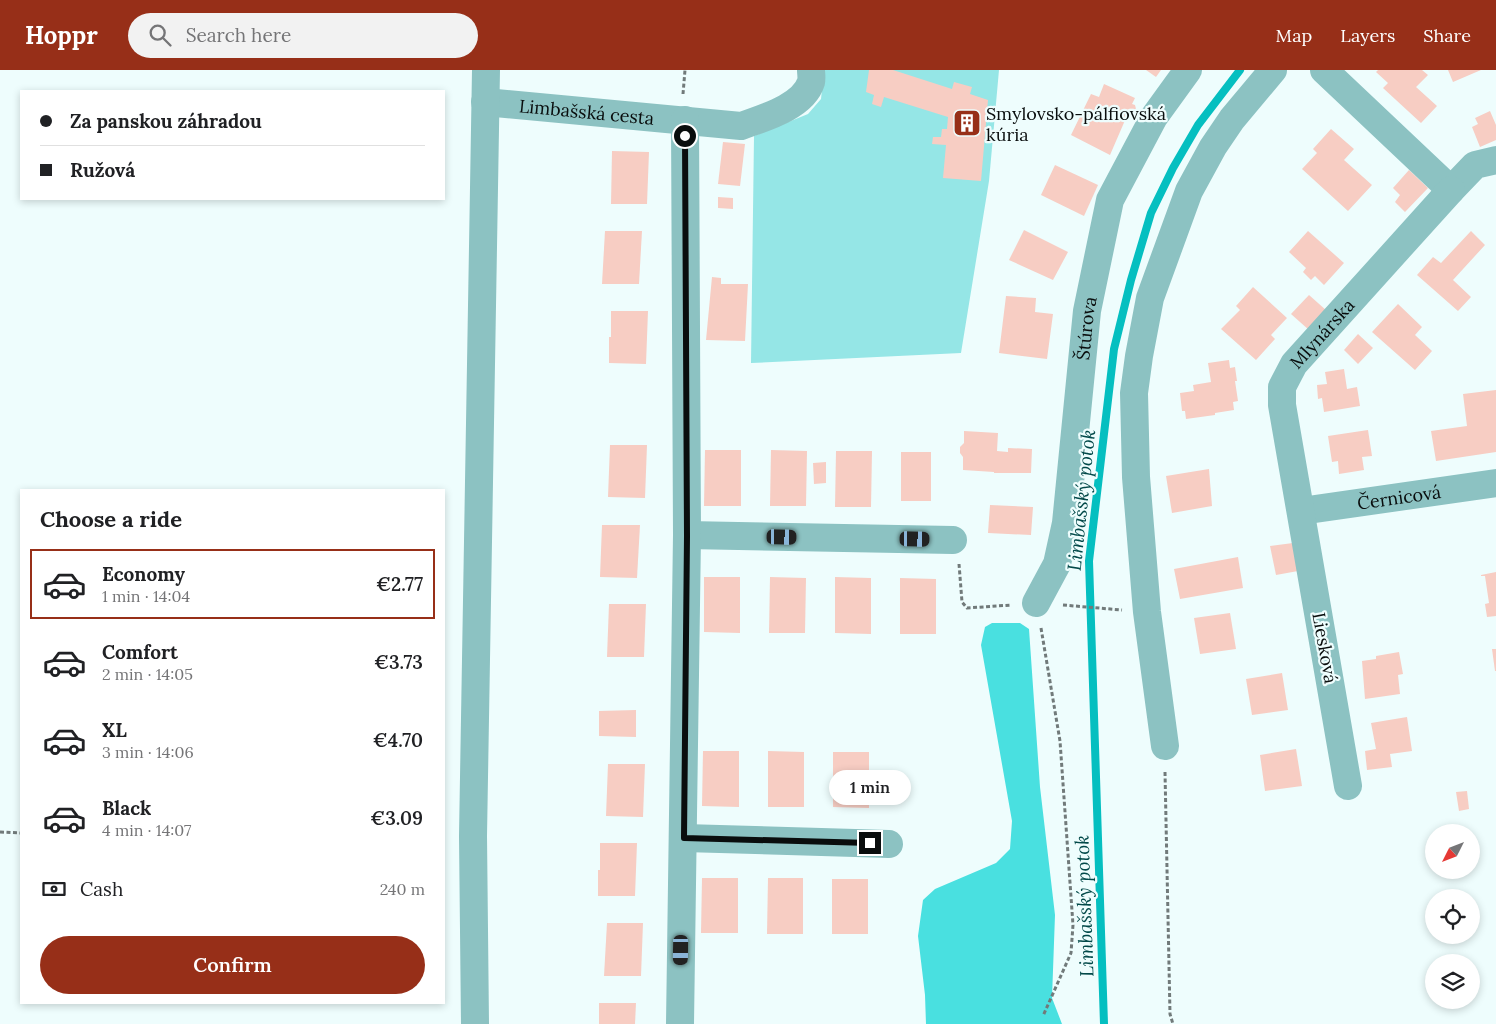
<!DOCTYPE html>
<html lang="en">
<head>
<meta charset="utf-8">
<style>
  body { margin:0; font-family:Lora,serif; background:#f2f2f2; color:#202124; height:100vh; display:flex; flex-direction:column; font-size:19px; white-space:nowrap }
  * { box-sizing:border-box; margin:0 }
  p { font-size:16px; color:#757577 }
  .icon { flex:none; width:28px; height:28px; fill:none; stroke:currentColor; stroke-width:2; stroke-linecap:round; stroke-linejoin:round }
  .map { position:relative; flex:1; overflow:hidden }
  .sheet { position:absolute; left:20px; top:419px; width:425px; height:515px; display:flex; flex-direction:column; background:#fff; border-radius:0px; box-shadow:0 2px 8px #0003 }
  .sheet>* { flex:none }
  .guide { position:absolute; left:20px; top:20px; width:425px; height:110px; border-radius:0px; box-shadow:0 2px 8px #0003; display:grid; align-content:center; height:110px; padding:0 20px; background:#fff }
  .needle { width:32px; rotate:228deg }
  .fabs { position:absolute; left:1425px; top:754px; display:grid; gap:10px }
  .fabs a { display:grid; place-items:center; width:55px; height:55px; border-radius:50%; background:#fff; box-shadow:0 2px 8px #0003; font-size:25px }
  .end { position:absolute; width:22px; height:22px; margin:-11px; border:6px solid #090d0d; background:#fff; box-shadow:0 0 0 2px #fff }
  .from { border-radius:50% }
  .bubble { position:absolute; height:35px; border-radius:18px; background:#fff; box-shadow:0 2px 8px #0003; font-size:16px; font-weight:600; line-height:35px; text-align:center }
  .car { position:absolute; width:15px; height:30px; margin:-15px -8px; border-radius:6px; box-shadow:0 0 4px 1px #0007; background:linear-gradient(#222 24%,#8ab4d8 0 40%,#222 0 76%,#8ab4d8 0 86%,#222 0) }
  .guide b { display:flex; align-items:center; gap:18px; height:48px; font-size:19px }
  .guide b+b { border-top:1px solid #e0e0e0 }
  .guide i { width:12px; height:12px; background:#202124 }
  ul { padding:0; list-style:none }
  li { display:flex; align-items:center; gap:15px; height:70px; margin:0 10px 8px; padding:0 10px; border:2px solid transparent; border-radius:0px }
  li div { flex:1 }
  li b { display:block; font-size:19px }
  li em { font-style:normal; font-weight:600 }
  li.on { border-color:#972f18 }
  li>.icon { width:45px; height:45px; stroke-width:1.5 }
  h2 { padding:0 20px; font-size:22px; line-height:60px }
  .pay { display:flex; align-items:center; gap:12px; height:55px; padding:0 20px; font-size:19px }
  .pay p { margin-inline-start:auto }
  .cta { display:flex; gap:10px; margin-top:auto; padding:10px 20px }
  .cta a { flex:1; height:58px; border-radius:30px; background:#972f18; color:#fff; font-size:20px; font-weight:600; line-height:58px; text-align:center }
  header { display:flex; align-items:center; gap:30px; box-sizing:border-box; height:70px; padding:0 25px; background:#972f18; color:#fff }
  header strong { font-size:24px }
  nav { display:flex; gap:28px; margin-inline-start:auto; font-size:18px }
  .search { width:350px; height:45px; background:#f2f2f2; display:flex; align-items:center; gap:12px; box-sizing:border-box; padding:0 18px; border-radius:28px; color:#757577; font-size:19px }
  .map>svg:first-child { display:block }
  .green { fill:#95e6e6 }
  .forest { fill:#49e0e0 }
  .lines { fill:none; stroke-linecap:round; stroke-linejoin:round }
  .stream { stroke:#05bfc0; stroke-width:8 }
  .building { fill:#f7cdc3 }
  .path { stroke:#717a7a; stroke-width:3; stroke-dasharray:4 2.5; stroke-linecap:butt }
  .minor { stroke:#8cc2c2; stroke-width:28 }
  .route { stroke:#090d0d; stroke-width:6 }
  .labels { text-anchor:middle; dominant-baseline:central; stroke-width:4.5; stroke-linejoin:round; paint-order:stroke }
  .street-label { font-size:18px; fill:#090d0d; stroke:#eefdfd }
  .poi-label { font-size:18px; fill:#090d0d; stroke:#eefdfd; text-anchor:start }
  .water-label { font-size:19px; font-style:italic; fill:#024949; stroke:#eefdfd }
</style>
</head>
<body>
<header>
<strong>Hoppr</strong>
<div class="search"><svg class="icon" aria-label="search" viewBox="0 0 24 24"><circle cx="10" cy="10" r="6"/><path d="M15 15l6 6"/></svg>Search here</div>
<nav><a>Map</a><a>Layers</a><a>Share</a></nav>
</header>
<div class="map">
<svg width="1496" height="954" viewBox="0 0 1496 954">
  <rect width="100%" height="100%" fill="#eefdfd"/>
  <!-- green -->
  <path class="green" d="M824 0H999L989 111 961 283 751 293 754 66 808 44 821 29Z"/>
  <!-- forest -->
  <path class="forest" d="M992 553H1020L1029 559 1040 717 1055 845 1052 928 1062 954H926L925 925 918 866 923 830 935 819 996 793 1010 779 1012 751 981 575 985 557Z"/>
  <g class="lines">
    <!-- stream -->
    <path class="stream" d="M1104 954 1089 491 1114 279 1131 210 1151 143 1173 98 1198 55 1240 0"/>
  </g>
  <!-- building -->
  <g class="building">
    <path d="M869 0H893L952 19 954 12 972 17 970 24 988 30 981 111 943 108 946 75 932 74 933 67H941L942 59H947L948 47 884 27 881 37 872 34 874 25 866 22Z"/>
    <path d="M1146 0H1161L1156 7Z"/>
    <path d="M1378 0H1422L1428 5 1416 17 1437 36 1421 53 1383 18 1388 13 1376 2Z"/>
    <path d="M1448 0H1481L1453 12Z"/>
    <path d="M1104 14 1135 28 1132 34 1135 35 1136 39 1132 47 1126 48 1110 85 1071 65 1091 24 1099 27Z"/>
    <path d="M1490 41 1496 55V70L1480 77 1472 57 1478 54 1475 48Z"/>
    <path d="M1331 59 1354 79 1344 90 1372 115 1348 141 1302 99 1317 83 1313 79Z"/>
    <path d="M723 72 745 74 740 116 718 114Z"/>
    <path d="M612 81 649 82 647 134H611Z"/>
    <path d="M1055 95 1098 115 1084 146 1041 125Z"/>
    <path d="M1409 100 1428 118 1405 142 1395 132 1400 125 1393 118Z"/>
    <path d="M718 127 733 128V139L718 138Z"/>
    <path d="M1024 160 1068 182 1053 210 1009 190Z"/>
    <path d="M605 161H642L639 214H602Z"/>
    <path d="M1308 161 1344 193 1324 215 1315 206 1311 210 1303 202 1306 198 1289 182Z"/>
    <path d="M1471 161 1485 175 1453 210 1471 227 1458 241 1417 205 1433 187 1441 193Z"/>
    <path d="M712 207 721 208V214H748L745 271 706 270Z"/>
    <path d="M1253 217 1287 248 1271 265 1275 269 1256 290 1221 259 1240 240 1236 236Z"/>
    <path d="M1309 225 1327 241 1309 260 1291 244Z"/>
    <path d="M1006 226 1036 228 1035 242 1053 244 1047 289 999 283Z"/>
    <path d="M1398 234 1422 257 1415 265 1432 281 1415 300 1372 262Z"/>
    <path d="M611 241H648L646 294 609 293V267H611Z"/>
    <path d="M1358 264 1373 278 1358 294 1344 280Z"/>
    <path d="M1229 290 1230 298 1235 297 1237 311H1235L1238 331 1233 332 1234 340 1215 343V345L1186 349 1185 341H1182L1180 323 1194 321 1193 315 1211 312 1208 293Z"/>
    <path d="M1344 299 1347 319 1357 317 1360 336 1324 342 1322 328 1318 329 1317 315 1327 314 1325 302Z"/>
    <path d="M1496 320V382L1436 391 1431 361 1467 356 1463 324Z"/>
    <path d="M1368 360 1372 386 1362 387 1364 400 1339 404 1338 391 1332 392 1328 366Z"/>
    <path d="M964 361 998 363 997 381 1008 382V378L1032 379 1031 403H994V402L963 400V387L960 383V377L964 373Z"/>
    <path d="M610 375H647L645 428 608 427Z"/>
    <path d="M705 380H741V436H704Z"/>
    <path d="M771 380 807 381 806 436H770Z"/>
    <path d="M836 381H872L871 437H835Z"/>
    <rect x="901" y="382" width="30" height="49"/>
    <path d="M826 392V413L814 414 813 393Z"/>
    <path d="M1209 399 1212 436 1172 443 1166 406Z"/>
    <path d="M990 435 1033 437 1031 465 988 463Z"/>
    <path d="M602 455H640L637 508 600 507Z"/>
    <path d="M1293 473 1298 501 1276 505 1270 476Z"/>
    <path d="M1238 487 1243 518 1180 529 1174 499Z"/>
    <path d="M1496 502V546L1487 547 1485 534 1489 533 1485 506H1481V505Z"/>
    <path d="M704 507H740V563L704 562Z"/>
    <path d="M770 507 806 508 805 563H769Z"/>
    <path d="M835 507 871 508V564L835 563Z"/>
    <path d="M900 508 936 509V564H900Z"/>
    <path d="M609 534H646L644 587H607Z"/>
    <path d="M1230 543 1236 579 1200 584 1194 548Z"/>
    <path d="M1492 579H1496V601H1495Z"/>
    <path d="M1399 582 1403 604 1398 605 1400 624 1365 629 1362 591 1376 589V586Z"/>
    <path d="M1282 603 1288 640 1252 645 1246 609Z"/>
    <path d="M636 640V667L599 666V641Z"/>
    <path d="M1407 647 1412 681 1390 684 1392 697 1367 700 1365 681 1376 679 1371 653Z"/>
    <path d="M1296 679 1302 716 1265 721 1260 685Z"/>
    <path d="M703 681H739V737L702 736Z"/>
    <path d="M768 681 804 682V737H768Z"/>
    <path d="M833 682H869V738L833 737Z"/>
    <path d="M608 694H645L643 747 606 746Z"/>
    <path d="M1467 721 1469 739 1459 741 1456 722Z"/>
    <path d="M600 773H637L635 826H598V800H600Z"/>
    <path d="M702 808H738V863H701Z"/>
    <path d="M768 808H803V864H767Z"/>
    <rect x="832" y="809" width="36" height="55"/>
    <path d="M607 853H643L641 906H604Z"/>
    <path d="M599 933H636L635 954H599Z"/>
  </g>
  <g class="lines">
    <!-- path -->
    <g class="path">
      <path d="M683 24 685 0"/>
      <path d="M959 494 962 532 967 538 1012 535"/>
      <path d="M1063 535 1122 540"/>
      <path d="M1041 558 1060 671 1073 855 1071 883 1043 946"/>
      <path d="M1165 702 1170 944 1173 954"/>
      <path d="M0 762 21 763"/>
    </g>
    <!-- minor -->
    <g class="minor">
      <path d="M1324 0 1451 120 1475 95 1496 90"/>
      <path id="s1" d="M485 32 741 56C763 48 803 37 811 12 812 8 811 3 811 0"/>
      <path id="s2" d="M1301 441 1496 413"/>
      <path d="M687 465 953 470"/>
      <path id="s3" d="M1036 533 1057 494 1066 453 1087 241 1110 130 1154 47 1188 0"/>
      <path d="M1165 676 1147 542 1136 407 1134 323 1139 286 1150 228 1189 121 1213 77 1232 49 1273 0"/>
      <path id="s4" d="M1348 716 1282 335V317L1294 294 1451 120"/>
      <path d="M684 768 889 774"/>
      <path d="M475 954 473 766 486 0"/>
      <path d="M680 954 687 465 685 50"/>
    </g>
  </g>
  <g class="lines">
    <!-- route -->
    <path class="route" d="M685 66 687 466 684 768 870 773"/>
  </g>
  <!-- icons -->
  <defs>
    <symbol id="building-square" viewBox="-11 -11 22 22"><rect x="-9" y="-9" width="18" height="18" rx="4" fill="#972f18" stroke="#eefdfd"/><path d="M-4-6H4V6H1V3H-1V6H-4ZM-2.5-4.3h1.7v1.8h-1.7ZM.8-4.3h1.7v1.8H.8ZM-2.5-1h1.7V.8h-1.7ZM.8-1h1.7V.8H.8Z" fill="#fff"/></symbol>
  </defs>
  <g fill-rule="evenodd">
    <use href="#building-square" x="951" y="37" width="32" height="32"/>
  </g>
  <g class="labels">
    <!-- street labels -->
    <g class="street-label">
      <text stroke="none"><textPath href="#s1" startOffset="102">Limbašská cesta</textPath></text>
      <text stroke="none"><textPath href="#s3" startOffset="282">Štúrova</textPath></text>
      <text stroke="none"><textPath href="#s4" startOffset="472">Mlynárska</textPath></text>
      <text stroke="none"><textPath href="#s2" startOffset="99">Černicová</textPath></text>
      <text transform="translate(1325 578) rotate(80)">Liesková</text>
    </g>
    <!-- poi labels -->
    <g class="poi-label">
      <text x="986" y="43">Smylovsko-pálfiovská<tspan x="986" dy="21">kúria</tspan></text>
    </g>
    <!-- water labels -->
    <g class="water-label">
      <text transform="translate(1081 430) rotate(-84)">Limbašský potok</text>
      <text transform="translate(1084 836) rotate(-92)">Limbašský potok</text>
    </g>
  </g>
</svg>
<div class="fabs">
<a><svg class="needle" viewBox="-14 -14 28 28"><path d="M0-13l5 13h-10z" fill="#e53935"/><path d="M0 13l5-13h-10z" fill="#757577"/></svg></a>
<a><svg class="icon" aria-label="locate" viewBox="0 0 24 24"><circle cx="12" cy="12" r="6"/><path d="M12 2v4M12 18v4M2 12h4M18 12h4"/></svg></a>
<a><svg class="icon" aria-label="layers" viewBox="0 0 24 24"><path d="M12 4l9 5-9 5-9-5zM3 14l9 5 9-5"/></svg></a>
</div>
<i class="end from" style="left:685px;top:66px"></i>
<i class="end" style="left:870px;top:773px"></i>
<div class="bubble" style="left:829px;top:700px;width:82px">1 min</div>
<i class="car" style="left:782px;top:467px;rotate:91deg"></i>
<i class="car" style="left:915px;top:469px;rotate:91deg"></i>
<i class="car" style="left:681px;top:880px;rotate:181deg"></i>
<div class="guide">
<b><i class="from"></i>Za panskou záhradou</b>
<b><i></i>Ružová</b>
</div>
<section class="sheet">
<h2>Choose a ride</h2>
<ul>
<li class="on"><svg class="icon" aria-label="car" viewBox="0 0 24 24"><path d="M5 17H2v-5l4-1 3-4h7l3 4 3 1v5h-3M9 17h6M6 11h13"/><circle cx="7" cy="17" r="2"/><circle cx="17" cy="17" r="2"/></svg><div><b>Economy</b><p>1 min · 14:04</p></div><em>€2.77</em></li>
<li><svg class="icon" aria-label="car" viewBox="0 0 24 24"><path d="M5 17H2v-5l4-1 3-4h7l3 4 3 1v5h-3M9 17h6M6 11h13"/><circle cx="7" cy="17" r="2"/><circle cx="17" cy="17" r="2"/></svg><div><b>Comfort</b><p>2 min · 14:05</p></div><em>€3.73</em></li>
<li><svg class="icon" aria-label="car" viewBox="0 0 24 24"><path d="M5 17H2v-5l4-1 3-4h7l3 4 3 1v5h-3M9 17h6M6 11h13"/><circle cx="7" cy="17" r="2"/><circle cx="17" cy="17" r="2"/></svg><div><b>XL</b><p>3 min · 14:06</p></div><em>€4.70</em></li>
<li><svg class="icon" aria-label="car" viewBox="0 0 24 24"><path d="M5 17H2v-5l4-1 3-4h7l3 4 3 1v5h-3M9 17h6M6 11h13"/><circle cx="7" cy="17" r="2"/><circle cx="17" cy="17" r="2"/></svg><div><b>Black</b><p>4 min · 14:07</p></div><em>€3.09</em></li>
</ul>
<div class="pay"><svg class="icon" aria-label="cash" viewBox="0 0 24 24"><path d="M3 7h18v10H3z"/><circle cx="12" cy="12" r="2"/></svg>Cash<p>240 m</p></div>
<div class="cta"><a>Confirm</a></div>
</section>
</div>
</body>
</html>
